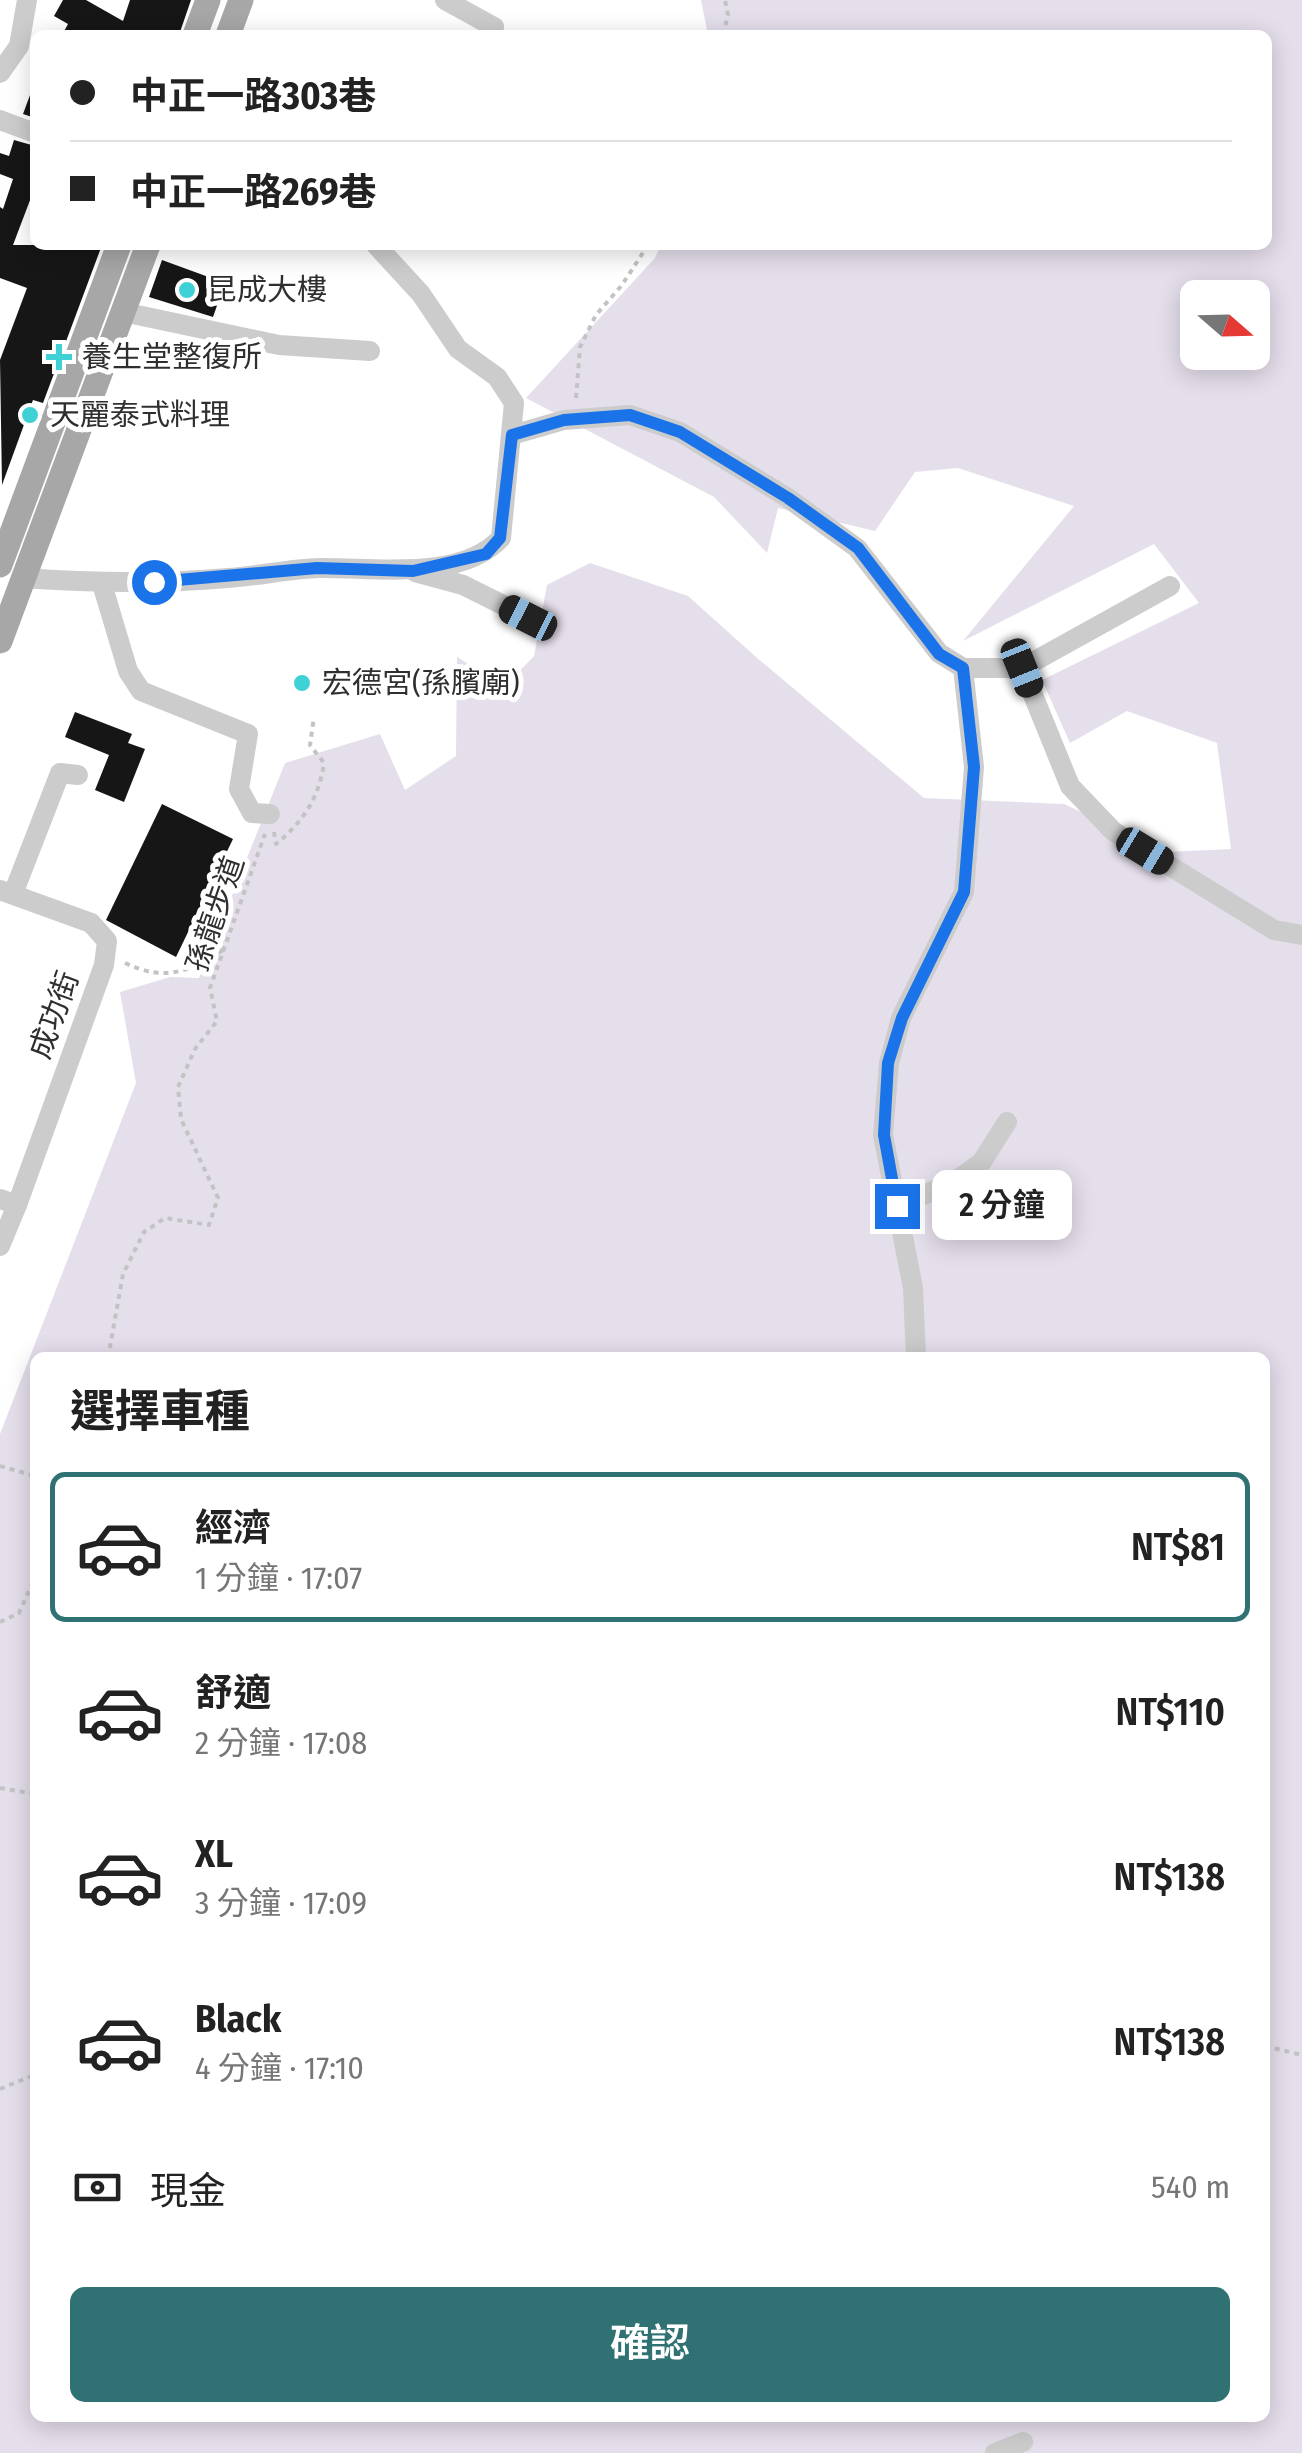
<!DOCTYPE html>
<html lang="zh-TW">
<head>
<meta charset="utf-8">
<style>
  body { margin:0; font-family:"Fira Sans Condensed","Noto Sans TC",sans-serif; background:#f2f2f2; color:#222; height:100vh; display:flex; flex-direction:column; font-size:38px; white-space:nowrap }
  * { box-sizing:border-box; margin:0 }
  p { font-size:32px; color:#767676 }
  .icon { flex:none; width:55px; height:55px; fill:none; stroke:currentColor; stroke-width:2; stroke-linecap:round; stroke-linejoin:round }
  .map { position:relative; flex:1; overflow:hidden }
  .drawer { position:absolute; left:30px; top:1352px; width:1240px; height:1070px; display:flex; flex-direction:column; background:#fff; border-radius:15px; box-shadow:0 5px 25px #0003 }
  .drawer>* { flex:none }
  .hud { position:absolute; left:30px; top:30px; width:1242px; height:220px; border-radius:15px; box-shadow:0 5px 25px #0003; display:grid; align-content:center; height:220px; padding:0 40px; background:#fff }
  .needle { width:65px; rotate:110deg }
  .tools { position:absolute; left:1180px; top:280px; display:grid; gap:20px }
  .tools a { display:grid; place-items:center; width:90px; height:90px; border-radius:15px; background:#fff; box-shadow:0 5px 25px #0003; font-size:50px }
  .end { position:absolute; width:45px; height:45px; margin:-22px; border:12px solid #1a73e8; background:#fff; box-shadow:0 0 0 5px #fff }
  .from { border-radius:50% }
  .bubble { position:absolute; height:70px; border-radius:15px; background:#fff; box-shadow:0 5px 25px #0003; font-size:32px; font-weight:600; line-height:70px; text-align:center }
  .car { position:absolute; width:30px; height:60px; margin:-30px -15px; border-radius:12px; box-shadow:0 0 8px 2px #0007; background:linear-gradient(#222 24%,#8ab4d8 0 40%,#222 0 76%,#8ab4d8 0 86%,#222 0) }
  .hud b { display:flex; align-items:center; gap:35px; height:95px; font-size:38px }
  .hud b+b { border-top:2px solid #e0e0e0 }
  .hud i { width:25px; height:25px; background:#222 }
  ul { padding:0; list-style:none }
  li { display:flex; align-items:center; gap:30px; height:150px; margin:0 20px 15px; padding:0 20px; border:5px solid transparent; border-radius:15px }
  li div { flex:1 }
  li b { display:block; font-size:38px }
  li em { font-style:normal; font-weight:600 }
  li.active { border-color:#307173 }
  li>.icon { width:90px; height:90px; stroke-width:1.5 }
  h2 { padding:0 40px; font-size:45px; line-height:120px }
  .pay { display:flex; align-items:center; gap:25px; height:110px; padding:0 40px; font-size:38px }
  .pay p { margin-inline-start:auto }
  .action { display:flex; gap:20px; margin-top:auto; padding:20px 40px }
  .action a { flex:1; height:115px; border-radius:15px; background:#307173; color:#fff; font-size:40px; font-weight:600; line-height:115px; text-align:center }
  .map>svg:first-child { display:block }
  .green { fill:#e5deeb; fill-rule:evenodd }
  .building { fill:#161616 }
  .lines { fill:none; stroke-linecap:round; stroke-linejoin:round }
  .path { stroke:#c3c3c3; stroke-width:4; stroke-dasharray:5 5; stroke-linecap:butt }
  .minor { stroke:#ccc; stroke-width:20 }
  .major { stroke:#a7a7a7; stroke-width:25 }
  .route { stroke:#1a73e8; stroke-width:12 }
  .poi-dot { fill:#40d1d6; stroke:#fff; stroke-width:4 }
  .labels { text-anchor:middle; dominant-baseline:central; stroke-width:10; stroke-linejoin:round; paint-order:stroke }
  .poi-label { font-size:30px; fill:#2f2f2f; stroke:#fff; text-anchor:start }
  .street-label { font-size:30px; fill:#2f2f2f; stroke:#fff }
</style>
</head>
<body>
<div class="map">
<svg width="1302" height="2453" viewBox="0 0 1302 2453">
  <rect width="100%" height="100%" fill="#fff"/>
  <!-- green -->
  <path class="green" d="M701 0H1302V2453H0V1434L136 1083 120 992 170 977 199 978 285 763 380 734 405 790 456 756 457 657 505 686 534 656 547 585 590 563 688 596 756 657 924 798 1064 804 1166 852 1231 849 1217 743 1127 711 1070 743 1042 680 1199 603 1154 544 963 641 1074 506 958 468 915 472 875 531 778 508 767 553 714 497 526 398 655 258 661 245H1268V35H708ZM1198 298H1252V352H1198ZM35 1358H1265V2418H35Z"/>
  <!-- building -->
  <g class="building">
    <path d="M63 0H86L123 21 130 0H191L179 35H62L68 24 54 16Z"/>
    <path d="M33 87H35V118L23 114Z"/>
    <path d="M14 140 35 146V187L13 245H102L43 403 33 400 2 485 0 360 27 288 0 278V207L3 209 13 179 0 174V153L9 156Z"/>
    <path d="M162 260 225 283 213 317 149 297Z"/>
    <path d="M75 712 132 734 128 743 145 749 124 802 95 790 109 755 65 737Z"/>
    <path d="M162 804 233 839 176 957 106 920Z"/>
  </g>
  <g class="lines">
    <!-- path -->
    <g class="path">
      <path d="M723 35 728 15 725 0"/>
      <path d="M576 398 580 347 596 315 622 285 648 245"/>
      <path d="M274 832 276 844C303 822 319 798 324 763L310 745 314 717"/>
      <path d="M125 963C170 984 189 969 227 948"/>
      <path d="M108 1358 123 1274 144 1232 165 1218 209 1225 218 1198 181 1119 178 1087 195 1049 217 1021 210 988 265 834"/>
      <path d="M0 1466 35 1476"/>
      <path d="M0 1622 19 1613 35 1577"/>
      <path d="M0 1788 35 1794"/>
      <path d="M1265 2046 1302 2055"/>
      <path d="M0 2089 29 2077 35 2078"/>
    </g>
    <!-- minor -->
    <g class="minor">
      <path d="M445 0 494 27 493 35"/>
      <path d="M0 73 19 46 27 0"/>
      <path d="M0 120 35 133"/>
      <path d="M123 312 279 345 370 351"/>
      <path d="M512 435 564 420 630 415 680 432 788 498 857 548 939 653 963 668 974 767 964 892 901 1018 889 1063 883 1135 913 1288 916 1358"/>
      <path d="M415 572 463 585 529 618"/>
      <path d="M23 578C93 583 158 584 228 578 258 576 289 569 319 568 374 567 460 582 501 538L514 403 497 377 458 349 421 294 376 245"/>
      <path d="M102 584 128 671 141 691 248 734 239 789 252 813 270 814"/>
      <path d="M963 668H1022L1170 586"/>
      <path d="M1022 668 1070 786 1113 831 1274 930 1302 935"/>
      <path d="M0 890 91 923 107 941 104 965 17 1205 0 1199"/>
      <path d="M13 894 60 773 78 775"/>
      <path d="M897 1206 954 1182 981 1163 1007 1122"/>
      <path d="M0 1246 17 1205"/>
      <path d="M995 2453 1023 2442"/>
    </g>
    <!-- major -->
    <g class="major">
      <path d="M195 35 208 0"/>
      <path d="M228 35 241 0"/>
      <path d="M0 565 119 245"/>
      <path d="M0 641 148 245"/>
    </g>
  </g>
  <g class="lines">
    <!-- route -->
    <path class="route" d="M154 582 317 568 413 571 486 554 500 538 512 435 564 420 630 415 680 432 788 498 858 548 939 654 963 668 974 767 964 892 902 1018 888 1063 884 1135 897 1206"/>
  </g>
  <!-- markers -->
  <g class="poi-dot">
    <circle cx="187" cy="290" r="10"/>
    <path d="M54 342h10v10h10v10h-10v10h-10v-10h-10v-10h10z"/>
    <circle cx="30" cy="415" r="10"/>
    <circle cx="302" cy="683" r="10"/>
  </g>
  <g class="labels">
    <!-- poi labels -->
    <g class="poi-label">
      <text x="207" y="290">昆成大樓</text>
      <text x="82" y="357">養生堂整復所</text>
      <text x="50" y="415">天麗泰式料理</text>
      <text x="322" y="683">宏德宮(孫臏廟)</text>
    </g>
    <!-- street labels -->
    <g class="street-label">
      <text transform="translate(215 914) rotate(-71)">孫龍步道</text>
      <text transform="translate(54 1015) rotate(-70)">成功街</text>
    </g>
  </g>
</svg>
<div class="tools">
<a><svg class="needle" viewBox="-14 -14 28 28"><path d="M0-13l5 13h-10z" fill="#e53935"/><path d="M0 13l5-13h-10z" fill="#767676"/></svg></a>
</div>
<i class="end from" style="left:154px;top:582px"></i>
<i class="end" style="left:897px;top:1206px"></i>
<div class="bubble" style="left:932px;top:1170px;width:140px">2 分鐘</div>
<i class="car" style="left:528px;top:618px;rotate:297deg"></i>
<i class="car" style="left:1022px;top:668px;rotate:158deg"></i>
<i class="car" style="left:1145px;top:851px;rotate:121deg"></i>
<div class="hud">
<b><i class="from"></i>中正一路303巷</b>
<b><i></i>中正一路269巷</b>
</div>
<section class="drawer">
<h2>選擇車種</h2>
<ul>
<li class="active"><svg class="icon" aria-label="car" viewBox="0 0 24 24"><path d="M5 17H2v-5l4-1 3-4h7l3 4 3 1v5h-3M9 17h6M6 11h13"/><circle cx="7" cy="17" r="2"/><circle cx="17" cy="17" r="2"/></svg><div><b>經濟</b><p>1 分鐘 · 17:07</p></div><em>NT$81</em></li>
<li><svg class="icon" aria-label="car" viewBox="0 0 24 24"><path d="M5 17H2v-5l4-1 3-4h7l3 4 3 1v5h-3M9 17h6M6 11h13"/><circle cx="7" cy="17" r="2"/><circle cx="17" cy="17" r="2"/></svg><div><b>舒適</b><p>2 分鐘 · 17:08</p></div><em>NT$110</em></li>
<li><svg class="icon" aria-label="car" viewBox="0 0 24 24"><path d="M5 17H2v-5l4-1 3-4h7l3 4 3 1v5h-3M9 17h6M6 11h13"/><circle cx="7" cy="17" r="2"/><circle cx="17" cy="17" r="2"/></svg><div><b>XL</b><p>3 分鐘 · 17:09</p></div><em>NT$138</em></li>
<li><svg class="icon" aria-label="car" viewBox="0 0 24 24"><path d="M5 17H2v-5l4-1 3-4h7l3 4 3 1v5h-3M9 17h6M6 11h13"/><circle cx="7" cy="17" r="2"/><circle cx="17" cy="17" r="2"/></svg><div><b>Black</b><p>4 分鐘 · 17:10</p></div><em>NT$138</em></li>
</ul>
<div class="pay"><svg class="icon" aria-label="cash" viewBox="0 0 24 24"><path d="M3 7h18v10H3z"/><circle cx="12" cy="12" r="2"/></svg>現金<p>540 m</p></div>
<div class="action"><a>確認</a></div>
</section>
</div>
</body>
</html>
